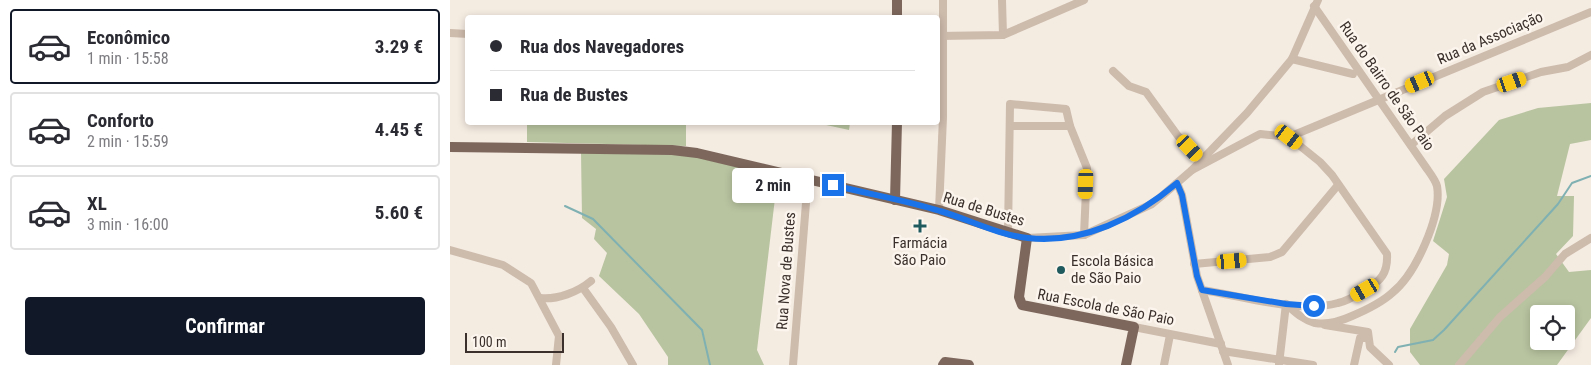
<!DOCTYPE html>
<html lang="pt">
<head>
<meta charset="utf-8">
<style>
  body { margin:0; font-family:"Roboto Condensed",sans-serif; background:#f7f7f7; color:#2b2b33; height:100vh; display:flex; flex-direction:column; font-size:19px; white-space:nowrap }
  * { box-sizing:border-box; margin:0 }
  p { font-size:16px; color:#7c7c81 }
  .icon { flex:none; width:28px; height:28px; fill:none; stroke:currentColor; stroke-width:2; stroke-linecap:round; stroke-linejoin:round }
  .map { position:relative; flex:1; overflow:hidden }
  .drawer { display:flex; flex-direction:column; background:#fff; width:450px }
  .drawer>* { flex:none }
  .hud { position:absolute; left:15px; top:15px; width:475px; height:110px; border-radius:5px; box-shadow:0 2px 8px #0003; display:grid; align-content:center; height:110px; padding:0 25px; background:#fff }
  .tools { position:absolute; left:1080px; top:305px; display:grid; gap:10px }
  .tools a { display:grid; place-items:center; width:45px; height:45px; border-radius:5px; background:#fff; box-shadow:0 2px 8px #0003; font-size:25px }
  .scale { position:absolute; left:15px; bottom:12px; width:99px; box-sizing:border-box; padding-left:5px; border:2px solid #3b302b; border-top:0; font-size:14px; line-height:18px; white-space:nowrap; color:#3b302b; -webkit-text-stroke:4px #fbf5ee; paint-order:stroke }
  .end { position:absolute; width:22px; height:22px; margin:-11px; border:6px solid #1a73e8; background:#fff; box-shadow:0 0 0 2px #fff }
  .from { border-radius:50% }
  .bubble { position:absolute; height:35px; border-radius:5px; background:#fff; box-shadow:0 2px 8px #0003; font-size:16px; font-weight:700; line-height:35px; text-align:center }
  .car { position:absolute; width:15px; height:30px; margin:-15px -8px; border-radius:6px; box-shadow:0 0 4px 1px #0007; background:linear-gradient(#f5c518 24%,#345 0 40%,#f5c518 0 76%,#345 0 86%,#f5c518 0) }
  .hud b { display:flex; align-items:center; gap:18px; height:48px; font-size:19px }
  .hud b+b { border-top:1px solid #e1e1e2 }
  .hud i { width:12px; height:12px; background:#2b2b33 }
  ul { padding:9px 0 0; list-style:none }
  li { display:flex; align-items:center; gap:15px; height:75px; margin:0 10px 8px; padding:0 15px; border:2px solid #e1e1e2; border-radius:5px }
  li div { flex:1 }
  li b { display:block; font-size:19px }
  li em { font-style:normal; font-weight:700 }
  li.selected { border-color:#111827 }
  li>.icon { width:45px; height:45px; stroke-width:1.5 }
  .cta { display:flex; gap:10px; margin-top:auto; padding:10px 25px }
  .cta a { flex:1; height:58px; border-radius:5px; background:#111827; color:#fff; font-size:20px; font-weight:700; line-height:58px; text-align:center }
  main { display:flex; flex:1; min-height:0 }
  .map>svg:first-child { display:block }
  .green { fill:#b8c4a0; fill-rule:evenodd }
  .lines { fill:none; stroke-linecap:round; stroke-linejoin:round }
  .stream { stroke:#7fb0b2; stroke-width:2 }
  .minor { stroke:#cdbbac; stroke-width:8 }
  .major { stroke:#7d675c; stroke-width:10 }
  .route { stroke:#1a73e8; stroke-width:6 }
  .poi-dot { fill:#1f5a5e; stroke:#fbf5ee; stroke-width:2 }
  .labels { text-anchor:middle; dominant-baseline:central; stroke-width:5; stroke-linejoin:round; paint-order:stroke }
  .street-label { font-size:15px; fill:#3b302b; stroke:#fbf5ee }
  .poi-label { font-size:15px; fill:#3b302b; stroke:#fbf5ee }
</style>
</head>
<body>
<main>
<section class="drawer">
<ul>
<li class="selected"><svg class="icon" aria-label="car" viewBox="0 0 24 24"><path d="M5 17H2v-5l4-1 3-4h7l3 4 3 1v5h-3M9 17h6M6 11h13"/><circle cx="7" cy="17" r="2"/><circle cx="17" cy="17" r="2"/></svg><div><b>Econômico</b><p>1 min · 15:58</p></div><em>3.29 €</em></li>
<li><svg class="icon" aria-label="car" viewBox="0 0 24 24"><path d="M5 17H2v-5l4-1 3-4h7l3 4 3 1v5h-3M9 17h6M6 11h13"/><circle cx="7" cy="17" r="2"/><circle cx="17" cy="17" r="2"/></svg><div><b>Conforto</b><p>2 min · 15:59</p></div><em>4.45 €</em></li>
<li><svg class="icon" aria-label="car" viewBox="0 0 24 24"><path d="M5 17H2v-5l4-1 3-4h7l3 4 3 1v5h-3M9 17h6M6 11h13"/><circle cx="7" cy="17" r="2"/><circle cx="17" cy="17" r="2"/></svg><div><b>XL</b><p>3 min · 16:00</p></div><em>5.60 €</em></li>
</ul>
<div class="cta"><a>Confirmar</a></div>
</section>
<div class="map">
<svg width="1141" height="365" viewBox="0 0 1141 365">
  <rect width="100%" height="100%" fill="#f4ebe1"/>
  <!-- green -->
  <g class="green">
    <path d="M1141 103V140L1120 144 1107 196H1124L1123 236 1106 254 1119 272 1141 270V318L1107 365H970L960 352V329L997 265 999 254 983 241 997 197 994 179 1049 120 1088 108ZM1089 314H1116V341H1089Z"/>
    <path d="M77 123H236V146L77 142Z"/>
    <path d="M367 123H400L399 130Z"/>
    <path d="M236 151 328 173 307 350 314 365H218V357L189 314 149 276 157 253 144 239 146 229 132 218 131 152Z"/>
  </g>
  <g class="lines">
    <!-- stream -->
    <g class="stream">
      <path d="M115 206 143 219 252 330 260 365"/>
      <path d="M945 352 948 347 983 340 994 330 1108 204 1122 183 1141 176"/>
    </g>
    <!-- minor -->
    <g class="minor">
      <path d="M552 0 553 35"/>
      <path d="M0 33 18 34"/>
      <path d="M489 36 553 35 634 0"/>
      <path d="M842 59 903 74"/>
      <path d="M663 71 679 86 696 92 728 136 751 161"/>
      <path d="M620 126 637 168 634 235"/>
      <path d="M839 137 1141 12"/>
      <path d="M961 145 995 116 1033 92 1091 72 1118 67 1141 55"/>
      <path d="M742 170 810 134 839 137 870 162 882 175 937 254C938 273 931 281 915 290 907 295 898 301 888 303 848 314 793 296 752 290"/>
      <path d="M727 183 732 195 747 276 778 365"/>
      <path d="M489 210 493 117V0"/>
      <path d="M558 233 560 104 616 109 620 126H560"/>
      <path d="M577 238 634 235 702 204 713 195 742 170 797 113 842 59 868 0"/>
      <path d="M0 250 53 265 81 283 109 336 106 365"/>
      <path d="M744 264 820 257 832 252 888 185"/>
      <path d="M133 288 161 327 183 365"/>
      <path d="M90 298C107 300 128 292 141 281"/>
      <path d="M836 304C845 312 853 320 865 323 877 325 891 321 902 316 916 310 931 303 942 293 966 274 992 215 987 186 985 179 979 172 975 166L864 6"/>
      <path d="M875 325 918 332 920 347 939 365"/>
      <path d="M684 327 771 344"/>
      <path d="M773 351 863 365"/>
      <path d="M829 364 836 304"/>
      <path d="M343 365 358 178"/>
      <path d="M714 365 720 335"/>
      <path d="M904 365 910 338H918"/>
      <path d="M1009 365 1050 317 1095 277 1115 254 1141 238"/>
    </g>
    <!-- major -->
    <g class="major">
      <path d="M447 18V0"/>
      <path d="M0 147 222 150 247 153 489 210 577 238 569 297 572 305 684 327 676 365"/>
      <path d="M445 200 447 122"/>
      <path d="M493 365 495 362 519 365"/>
    </g>
  </g>
  <g class="lines">
    <!-- route -->
    <path class="route" d="M383 185C418 194 455 200 490 211 518 219 548 235 578 238 633 244 686 218 727 183L732 195 747 276 752 290 836 304 864 306"/>
  </g>
  <!-- markers -->
  <g class="poi-dot">
    <path d="M467.5 218.5h5v5h5v5h-5v5h-5v-5h-5v-5h5z"/>
    <circle cx="611" cy="270" r="5"/>
  </g>
  <g class="labels">
    <!-- street labels -->
    <g class="street-label">
      <text transform="translate(1040 38) rotate(-23)">Rua da Associação</text>
      <text transform="translate(937 86) rotate(55)">Rua do Bairro de São Paio</text>
      <text transform="translate(534 209) rotate(17)">Rua de Bustes</text>
      <text transform="translate(336 271) rotate(-86)">Rua Nova de Bustes</text>
      <text transform="translate(656 307) rotate(11)">Rua Escola de São Paio</text>
    </g>
    <!-- poi labels -->
    <g class="poi-label">
      <text x="470" y="243">Farmácia<tspan x="470" dy="17">São Paio</tspan></text>
      <text x="621" y="261" text-anchor="start">Escola Básica<tspan x="621" dy="17">de São Paio</tspan></text>
    </g>
  </g>
</svg>
<div class="tools">
<a><svg class="icon" aria-label="locate" viewBox="0 0 24 24"><circle cx="12" cy="12" r="6"/><path d="M12 2v4M12 18v4M2 12h4M18 12h4"/></svg></a>
</div>
<div class="scale">100 m</div>
<i class="end from" style="left:864px;top:306px"></i>
<i class="end" style="left:383px;top:185px"></i>
<div class="bubble" style="left:282px;top:168px;width:82px">2 min</div>
<i class="car" style="left:970px;top:82px;rotate:247deg"></i>
<i class="car" style="left:1062px;top:82px;rotate:71deg"></i>
<i class="car" style="left:839px;top:137px;rotate:127deg"></i>
<i class="car" style="left:740px;top:148px;rotate:137deg"></i>
<i class="car" style="left:636px;top:184px;rotate:182deg"></i>
<i class="car" style="left:782px;top:261px;rotate:85deg"></i>
<i class="car" style="left:915px;top:290px;rotate:240deg"></i>
<div class="hud">
<b><i class="from"></i>Rua dos Navegadores</b>
<b><i></i>Rua de Bustes</b>
</div>
</div>
</main>
</body>
</html>
